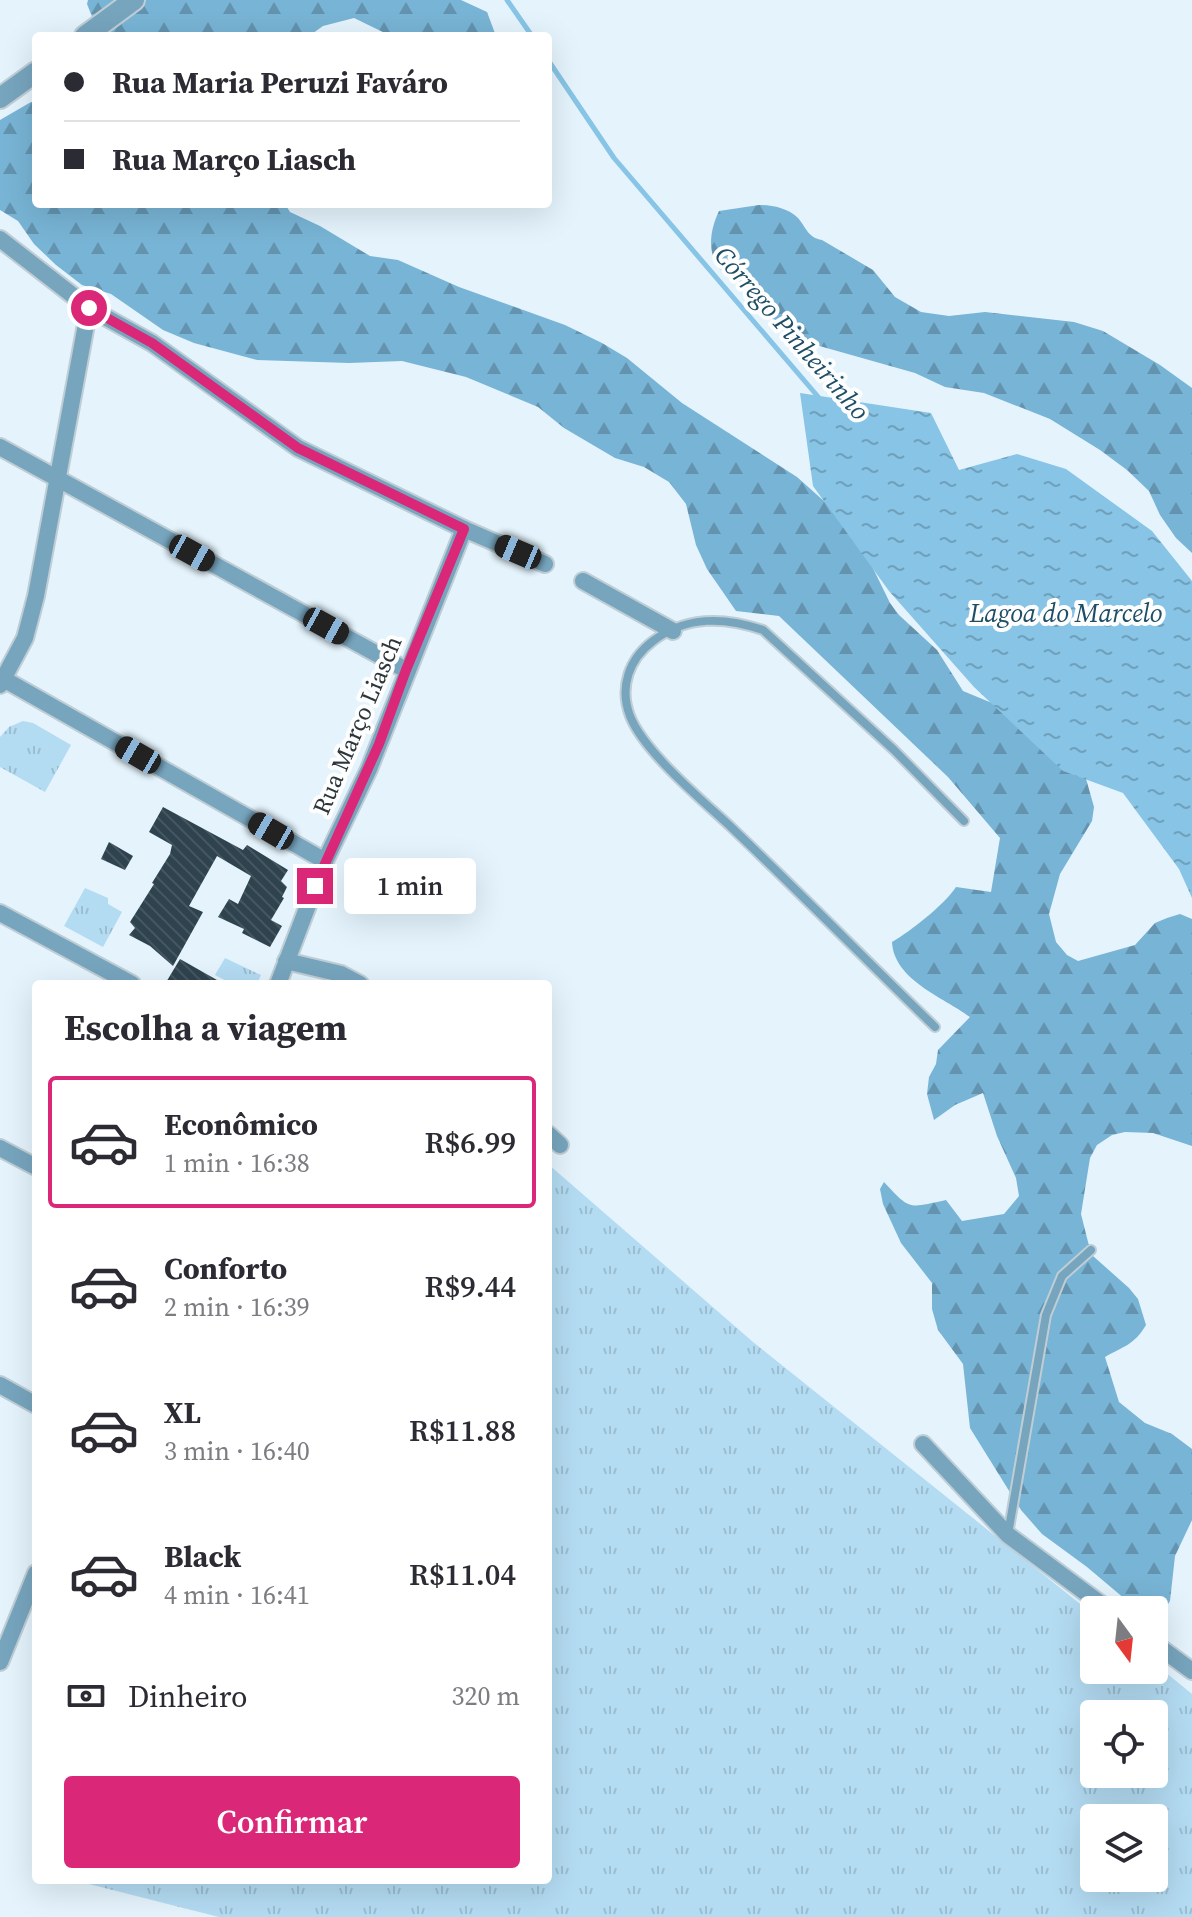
<!DOCTYPE html>
<html lang="pt">
<head>
<meta charset="utf-8">
<style>
  body { margin:0; font-family:"Source Serif 4",serif; background:#f7f7f7; color:#2b2b33; height:100vh; display:flex; flex-direction:column; font-size:30px; white-space:nowrap }
  * { box-sizing:border-box; margin:0 }
  p { font-size:26px; color:#7c7c81 }
  .icon { flex:none; width:44px; height:44px; fill:none; stroke:currentColor; stroke-width:2; stroke-linecap:round; stroke-linejoin:round }
  .map { position:relative; flex:1; overflow:hidden }
  .panel { position:absolute; left:32px; top:980px; width:520px; height:904px; display:flex; flex-direction:column; background:#fff; border-radius:8px; box-shadow:0 8px 32px #0002 }
  .panel>* { flex:none }
  .hud { position:absolute; left:32px; top:32px; width:520px; height:176px; border-radius:8px; box-shadow:0 8px 32px #0002; display:grid; align-content:center; height:176px; padding:0 32px; background:#fff }
  .needle { width:52px; rotate:165deg }
  .controls { position:absolute; left:1080px; top:1596px; display:grid; gap:16px }
  .controls a { display:grid; place-items:center; width:88px; height:88px; border-radius:8px; background:#fff; box-shadow:0 8px 32px #0002; font-size:40px }
  .end { position:absolute; width:36px; height:36px; margin:-18px; border:10px solid #db2777; background:#fff; box-shadow:0 0 0 4px #fff }
  .from { border-radius:50% }
  .bubble { position:absolute; height:56px; border-radius:8px; background:#fff; box-shadow:0 8px 32px #0002; font-size:26px; font-weight:600; line-height:56px; text-align:center }
  .car { position:absolute; width:24px; height:48px; margin:-24px -12px; border-radius:10px; box-shadow:0 0 6px 2px #0007; background:linear-gradient(#222 24%,#8ab4d8 0 40%,#222 0 76%,#8ab4d8 0 86%,#222 0) }
  .hud b { display:flex; align-items:center; gap:28px; height:76px; font-size:30px }
  .hud b+b { border-top:2px solid #e1e1e2 }
  .hud i { width:20px; height:20px; background:#2b2b33 }
  ul { padding:0; list-style:none }
  li { display:flex; align-items:center; gap:24px; height:132px; margin:0 16px 12px; padding:0 16px; border:4px solid transparent; border-radius:8px }
  li div { flex:1 }
  li b { display:block; font-size:30px }
  li em { font-style:normal; font-weight:600 }
  li.on { border-color:#db2777 }
  li>.icon { width:72px; height:72px; stroke-width:1.5 }
  h2 { padding:0 32px; font-size:36px; line-height:96px }
  .pay { display:flex; align-items:center; gap:20px; height:88px; padding:0 32px; font-size:30px }
  .pay p { margin-inline-start:auto }
  .cta { display:flex; gap:16px; margin-top:auto; padding:16px 32px }
  .cta a { flex:1; height:92px; border-radius:8px; background:#db2777; color:#fff; font-size:32px; font-weight:600; line-height:92px; text-align:center }
  .map>svg:first-child { display:block }
  .grass { fill:url(#grass-tufts); fill-rule:evenodd }
  .forest { fill:url(#forest-firs) }
  .water { fill:url(#water-ripples) }
  .lines { fill:none; stroke-linecap:round; stroke-linejoin:round }
  .stream { stroke:#87c4e5; stroke-width:5 }
  .building { fill:url(#building-back-hatch) }
  .service-casing { stroke:#bfcdd5; stroke-width:12 }
  .minor-casing { stroke:#bfcdd5; stroke-width:20 }
  .tertiary-casing { stroke:#bfcdd5; stroke-width:24 }
  .service { stroke:#77a5be; stroke-width:8 }
  .minor { stroke:#77a5be; stroke-width:16 }
  .tertiary { stroke:#77a5be; stroke-width:20 }
  .route { stroke:#db2777; stroke-width:10 }
  .labels { text-anchor:middle; dominant-baseline:central; stroke-width:8; stroke-linejoin:round; paint-order:stroke }
  .street-label { font-size:24px; fill:#2c363b; stroke:#fefefe }
  .water-label { font-size:26px; font-style:italic; fill:#1e4e66; stroke:#fefefe }
</style>
</head>
<body>
<div class="map">
<svg width="1192" height="1917" viewBox="0 0 1192 1917">
  <defs>
    <pattern id="grass-tufts" width="24" height="20" patternUnits="userSpaceOnUse" patternTransform="scale(2)"><rect width="24" height="20" fill="#b3dbf2"/><path d="M3 7l-1-3M5 7V3M7 7l1-3M15 17l-1-3M17 17v-4M19 17l1-3" fill="none" stroke="#9abdd0"/></pattern>
    <pattern id="forest-firs" width="22" height="20" patternUnits="userSpaceOnUse" patternTransform="scale(2)"><rect width="22" height="20" fill="#78b4d5"/><path d="M5 1l3.5 6h-7zM16 11l3.5 6h-7z" fill="#6393ae"/></pattern>
    <pattern id="water-ripples" width="26" height="14" patternUnits="userSpaceOnUse" patternTransform="scale(2)"><rect width="26" height="14" fill="#87c4e5"/><path d="M2 4q2-2 4 0t4 0M15 11q2-2 4 0t4 0" fill="none" stroke="#6fa0bb"/></pattern>
    <pattern id="building-back-hatch" width="6" height="6" patternUnits="userSpaceOnUse" patternTransform="scale(2)"><rect width="6" height="6" fill="#2f434e"/><path d="M-1 5l2 2M0 0l6 6M5-1l2 2" fill="none" stroke="#455660"/></pattern>
  </defs>
  <rect width="100%" height="100%" fill="#e4f3fc"/>
  <!-- grass -->
  <g class="grass">
    <path d="M23 721 33 723 71 745 45 792 0 767V737L9 727Z"/>
    <path d="M85 888 108 898V904L122 912 103 947 64 926Z"/>
    <path d="M225 958 261 975 257 984H232L215 975Z"/>
    <path d="M548 1164 753 1342 1094 1615V1670H1154V1663L1192 1694V1917H219L73 1880H548ZM1154 1714V1774H1094V1714ZM1154 1818V1878H1094V1818Z"/>
  </g>
  <!-- forest -->
  <g class="forest">
    <path d="M88 0H461L487 12 496 36H391L354 18 323 26 309 36H103L99 34 87 4Z"/>
    <path d="M31 102 36 103V204H285L290 212 320 226 370 256 398 260 459 287 565 325 602 343 627 358 682 403 797 477 825 502 866 554 890 603 899 615 937 650 963 691 992 703 1083 768 1094 807 1092 821 1060 874 1049 914 1056 942 1067 955 1078 961 1135 945 1155 923 1167 918 1180 914 1192 919V1146L1153 1133 1125 1132 1112 1135 1097 1145 1090 1158 1081 1214 1088 1242 1093 1256 1129 1288 1138 1299 1146 1325C1134 1345 1124 1346 1105 1357L1119 1402 1145 1423 1172 1434 1192 1449V1520L1175 1556 1170 1601 1163 1612 1154 1618V1610H1138L1087 1567 1042 1534 1021 1510 970 1428 963 1364 938 1330 932 1309V1283L901 1243 883 1204 880 1189 884 1182C911 1211 908 1208 946 1200L962 1221 1004 1214 1019 1196 1016 1178 997 1136 983 1093 955 1105 934 1120 927 1094 929 1077 936 1064 938 1050 970 1017C943 997 894 980 892 942 911 931 945 904 956 887L991 892 1000 838 948 777 779 616 736 611 707 569 696 545 686 504 669 482 644 467 615 458 564 428 538 407 466 377 402 361 349 363 257 360 194 343 163 330 111 294 82 285 56 265 34 244 18 221 0 210V120Z"/>
    <path d="M759 205C772 205 788 208 798 218 806 227 808 238 822 240L873 270 895 297 921 312 949 316 985 312 1074 322 1103 331 1160 365 1192 388V553L1176 538 1160 515 1149 491 1127 470 1100 450 1050 419 984 393 945 387 915 373 816 345C779 344 771 309 747 288 738 280 724 276 717 265 707 248 711 228 719 211Z"/>
  </g>
  <!-- water -->
  <path class="water" d="M800 393 931 413 959 470 1017 454 1066 469 1152 531 1192 581V898L1179 869 1123 793 1063 771 974 687 889 591 813 486Z"/>
  <g class="lines">
    <!-- stream -->
    <g class="stream">
      <path d="M507 0 532 36"/>
      <path d="M548 60 614 158 820 399"/>
    </g>
  </g>
  <!-- building -->
  <g class="building">
    <path d="M163 807 243 850 247 845 288 870 281 881 287 887 282 897 284 898 271 920 282 926 270 947 242 933 244 929 218 917 229 899 238 904 251 876 217 856 189 906 203 912 173 966 150 946 129 935 135 928 130 922 154 884 152 883 170 854 172 845 149 832Z"/>
    <path d="M109 842 133 856 125 870 101 859Z"/>
    <path d="M180 959 224 984H165Z"/>
  </g>
  <g class="lines">
    <defs>
      <g id="service">
        <path d="M935 1027C867 961 800 893 731 827 702 800 644 752 630 716 619 687 629 659 653 641 687 615 725 617 763 630L894 750 964 821"/>
        <path d="M1008 1534 1046 1315 1062 1276 1091 1250"/>
      </g>
      <g id="minor">
        <path d="M0 239 89 308 152 343 298 448 464 529 545 564"/>
        <path d="M0 447 406 670"/>
        <path d="M583 581 673 631"/>
        <path d="M0 677 325 861"/>
        <path d="M0 685 25 638 36 596 89 308"/>
        <path d="M0 913 132 984"/>
        <path d="M286 961 341 974 360 984"/>
        <path d="M278 984 325 861 369 769 464 529"/>
        <path d="M548 1134 560 1145"/>
        <path d="M0 1148 36 1167"/>
        <path d="M0 1385 36 1405"/>
        <path d="M923 1444 1008 1535 1109 1610"/>
        <path d="M1154 1643 1192 1671"/>
        <path d="M0 1662 36 1573"/>
      </g>
      <g id="tertiary">
        <path d="M85 36 134 0"/>
        <path d="M0 98 36 72"/>
      </g>
    </defs>
    <!-- service casing -->
    <use href="#service" class="service-casing"/>
    <!-- minor casing -->
    <use href="#minor" class="minor-casing"/>
    <!-- tertiary casing -->
    <use href="#tertiary" class="tertiary-casing"/>
    <!-- service -->
    <use href="#service" class="service"/>
    <!-- minor -->
    <use href="#minor" class="minor"/>
    <!-- tertiary -->
    <use href="#tertiary" class="tertiary"/>
  </g>
  <g class="lines">
    <!-- route -->
    <path class="route" d="M89 308 152 343 298 448 464 529 406 670 379 744 315 886"/>
  </g>
  <g class="labels">
    <!-- street labels -->
    <g class="street-label">
      <text transform="translate(357 725) rotate(-67)">Rua Março Liasch</text>
    </g>
    <!-- water labels -->
    <g class="water-label">
      <text transform="translate(792 333) rotate(49)">Córrego Pinheirinho</text>
      <text x="1066" y="613">Lagoa do Marcelo</text>
    </g>
  </g>
</svg>
<div class="controls">
<a><svg class="needle" viewBox="-14 -14 28 28"><path d="M0-13l5 13h-10z" fill="#e53935"/><path d="M0 13l5-13h-10z" fill="#7c7c81"/></svg></a>
<a><svg class="icon" aria-label="locate" viewBox="0 0 24 24"><circle cx="12" cy="12" r="6"/><path d="M12 2v4M12 18v4M2 12h4M18 12h4"/></svg></a>
<a><svg class="icon" aria-label="layers" viewBox="0 0 24 24"><path d="M12 4l9 5-9 5-9-5zM3 14l9 5 9-5"/></svg></a>
</div>
<i class="end from" style="left:89px;top:308px"></i>
<i class="end" style="left:315px;top:886px"></i>
<div class="bubble" style="left:344px;top:858px;width:132px">1 min</div>
<i class="car" style="left:518px;top:552px;rotate:293deg"></i>
<i class="car" style="left:192px;top:553px;rotate:119deg"></i>
<i class="car" style="left:326px;top:626px;rotate:119deg"></i>
<i class="car" style="left:138px;top:755px;rotate:300deg"></i>
<i class="car" style="left:271px;top:831px;rotate:300deg"></i>
<div class="hud">
<b><i class="from"></i>Rua Maria Peruzi Faváro</b>
<b><i></i>Rua Março Liasch</b>
</div>
<section class="panel">
<h2>Escolha a viagem</h2>
<ul>
<li class="on"><svg class="icon" aria-label="car" viewBox="0 0 24 24"><path d="M5 17H2v-5l4-1 3-4h7l3 4 3 1v5h-3M9 17h6M6 11h13"/><circle cx="7" cy="17" r="2"/><circle cx="17" cy="17" r="2"/></svg><div><b>Econômico</b><p>1 min · 16:38</p></div><em>R$6.99</em></li>
<li><svg class="icon" aria-label="car" viewBox="0 0 24 24"><path d="M5 17H2v-5l4-1 3-4h7l3 4 3 1v5h-3M9 17h6M6 11h13"/><circle cx="7" cy="17" r="2"/><circle cx="17" cy="17" r="2"/></svg><div><b>Conforto</b><p>2 min · 16:39</p></div><em>R$9.44</em></li>
<li><svg class="icon" aria-label="car" viewBox="0 0 24 24"><path d="M5 17H2v-5l4-1 3-4h7l3 4 3 1v5h-3M9 17h6M6 11h13"/><circle cx="7" cy="17" r="2"/><circle cx="17" cy="17" r="2"/></svg><div><b>XL</b><p>3 min · 16:40</p></div><em>R$11.88</em></li>
<li><svg class="icon" aria-label="car" viewBox="0 0 24 24"><path d="M5 17H2v-5l4-1 3-4h7l3 4 3 1v5h-3M9 17h6M6 11h13"/><circle cx="7" cy="17" r="2"/><circle cx="17" cy="17" r="2"/></svg><div><b>Black</b><p>4 min · 16:41</p></div><em>R$11.04</em></li>
</ul>
<div class="pay"><svg class="icon" aria-label="cash" viewBox="0 0 24 24"><path d="M3 7h18v10H3z"/><circle cx="12" cy="12" r="2"/></svg>Dinheiro<p>320 m</p></div>
<div class="cta"><a>Confirmar</a></div>
</section>
</div>
</body>
</html>
